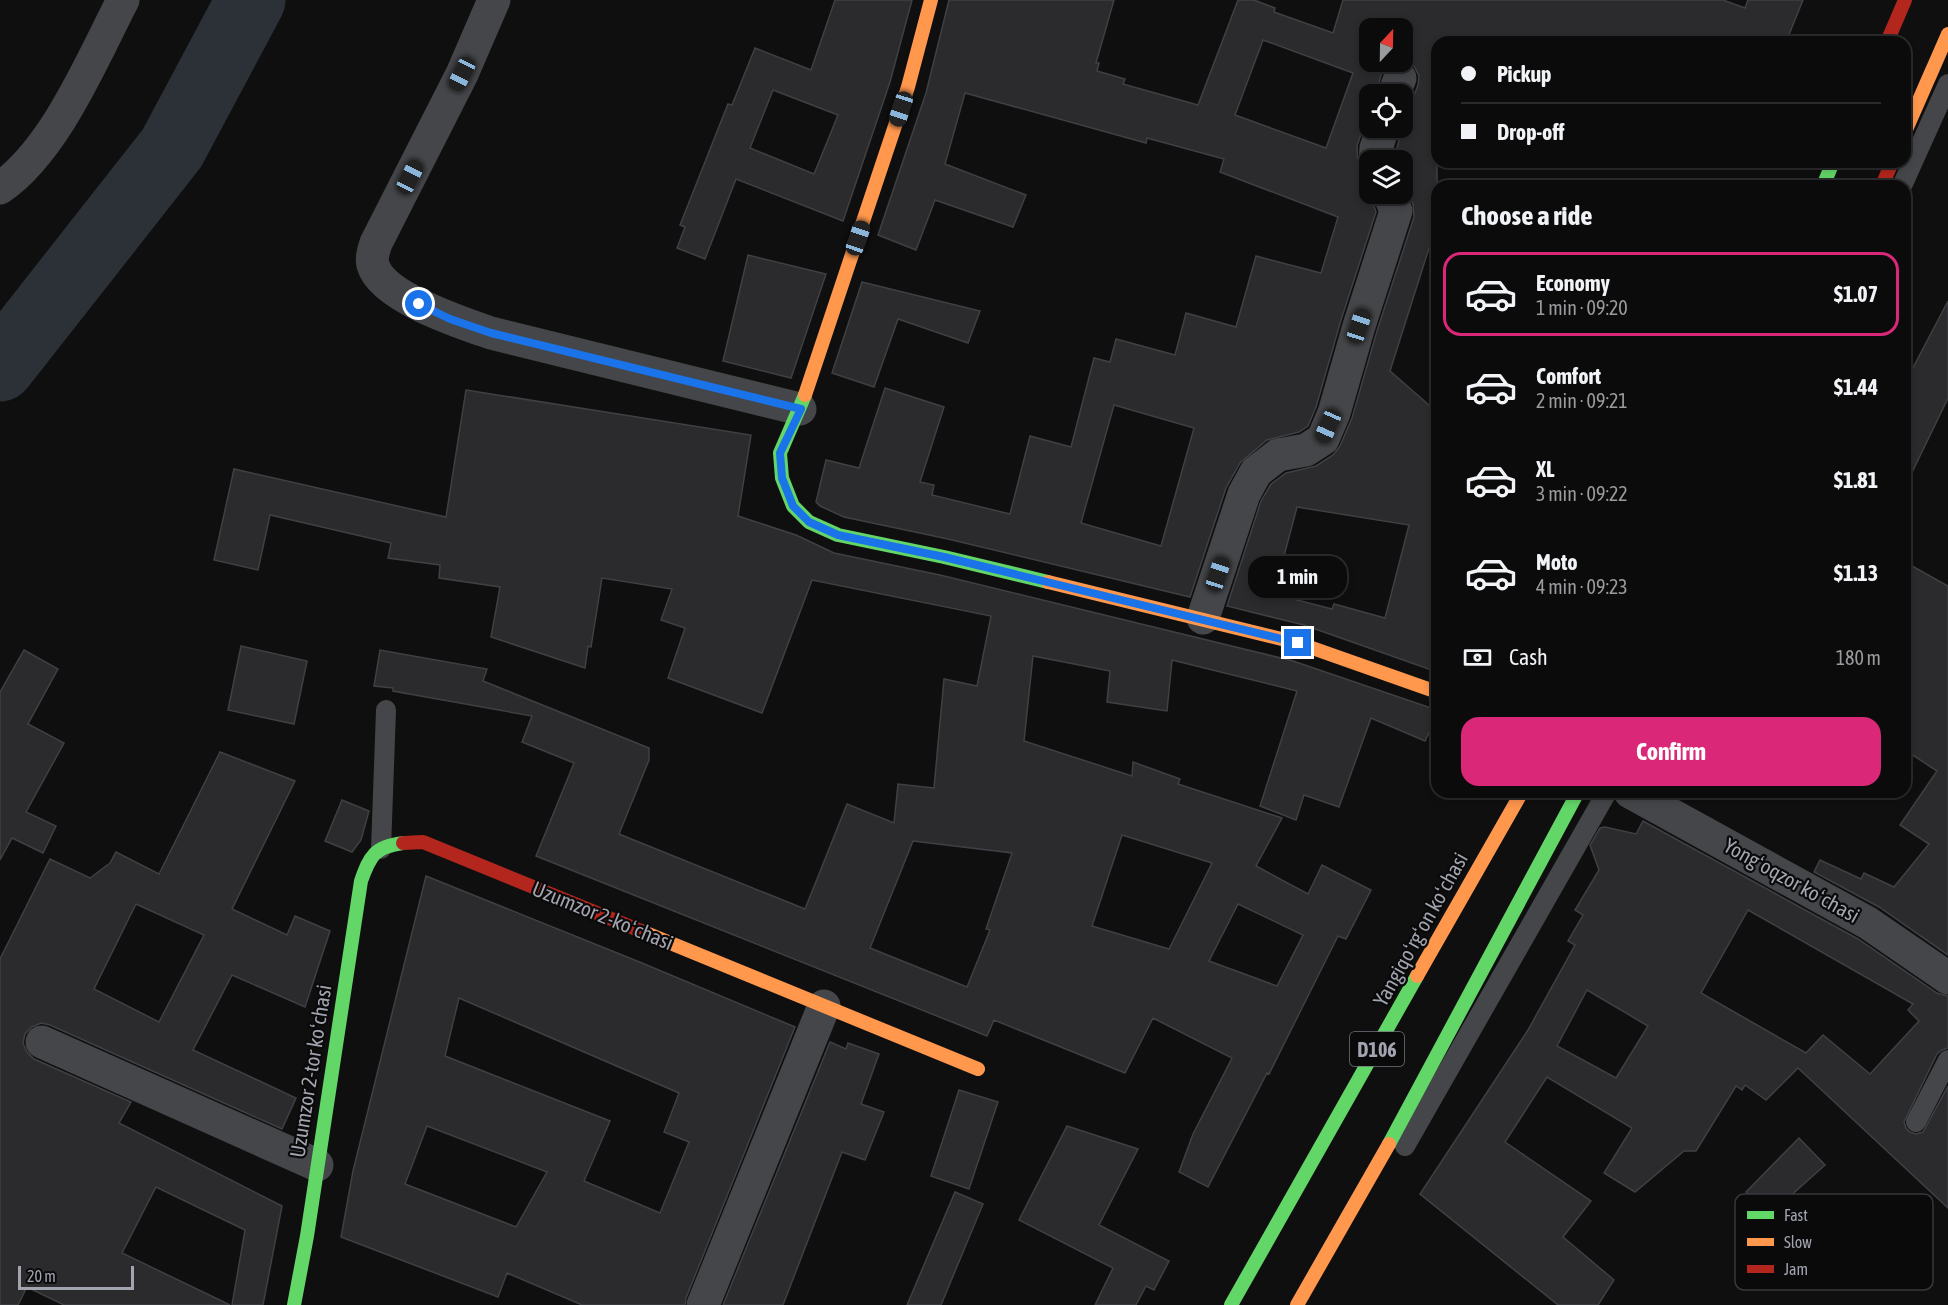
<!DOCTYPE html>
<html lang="en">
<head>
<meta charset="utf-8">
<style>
  body { margin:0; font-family:"Asap Condensed",sans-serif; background:#141415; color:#f1f3f6; height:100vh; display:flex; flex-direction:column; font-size:22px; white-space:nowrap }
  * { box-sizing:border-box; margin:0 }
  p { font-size:20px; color:#9a9b9d }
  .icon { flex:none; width:33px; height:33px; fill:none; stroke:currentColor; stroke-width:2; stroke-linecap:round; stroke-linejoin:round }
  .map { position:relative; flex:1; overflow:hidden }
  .drawer { position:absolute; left:1431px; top:180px; width:480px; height:618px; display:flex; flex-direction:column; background:#0b0b0c; border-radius:18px; box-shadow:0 3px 9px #0003,0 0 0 2px #2b2b2d }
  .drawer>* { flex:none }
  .hud { position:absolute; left:1431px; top:36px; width:480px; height:132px; border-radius:18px; box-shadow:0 3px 9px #0003,0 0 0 2px #2b2b2d; display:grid; align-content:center; height:132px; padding:0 30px; background:#0b0b0c }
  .needle { width:39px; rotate:22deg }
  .tools { position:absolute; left:1359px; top:18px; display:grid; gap:12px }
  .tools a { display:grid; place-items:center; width:54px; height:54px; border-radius:12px; background:#0b0b0c; box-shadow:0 3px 9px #0003,0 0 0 2px #2b2b2d; font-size:30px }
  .scale { position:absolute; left:18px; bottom:15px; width:116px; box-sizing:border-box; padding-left:6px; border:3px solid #a2a4af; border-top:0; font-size:16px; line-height:21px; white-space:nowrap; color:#a2a4af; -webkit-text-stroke:4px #0a0a0b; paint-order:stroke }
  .end { position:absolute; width:27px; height:27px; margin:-14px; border:8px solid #1a73e8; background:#fff; box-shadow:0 0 0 3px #fff }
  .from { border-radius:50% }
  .bubble { position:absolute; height:42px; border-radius:18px; background:#0b0b0c; box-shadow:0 3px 9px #0003,0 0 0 2px #2b2b2d; font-size:20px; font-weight:700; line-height:42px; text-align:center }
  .car { position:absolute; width:18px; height:36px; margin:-18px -9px; border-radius:8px; box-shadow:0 0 4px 2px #0007; background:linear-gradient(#222 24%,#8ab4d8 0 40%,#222 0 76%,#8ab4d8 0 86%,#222 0) }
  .hud b { display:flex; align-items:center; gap:21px; height:57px; font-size:22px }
  .hud b+b { border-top:2px solid #2b2b2d }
  .hud i { width:15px; height:15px; background:#f1f3f6 }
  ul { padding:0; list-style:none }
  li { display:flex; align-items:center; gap:18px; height:84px; margin:0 12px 9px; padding:0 18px; border:3px solid transparent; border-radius:18px }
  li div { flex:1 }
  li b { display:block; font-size:22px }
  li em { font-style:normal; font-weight:700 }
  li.selected { border-color:#db2777 }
  li>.icon { width:54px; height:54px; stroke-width:1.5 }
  h2 { padding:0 30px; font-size:27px; line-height:72px }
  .pay { display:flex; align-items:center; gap:15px; height:66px; padding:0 30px; font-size:22px }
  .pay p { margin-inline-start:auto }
  .button { display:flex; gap:12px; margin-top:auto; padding:12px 30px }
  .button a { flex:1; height:69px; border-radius:18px; background:#db2777; color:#fff; font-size:24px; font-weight:700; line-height:69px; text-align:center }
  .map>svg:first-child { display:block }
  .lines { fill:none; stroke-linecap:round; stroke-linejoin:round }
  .river { stroke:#2b3137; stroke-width:69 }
  .building { fill:#2b2b2d; stroke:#3f4043; stroke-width:1.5; fill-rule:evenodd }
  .lane { stroke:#454649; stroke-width:20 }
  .street { stroke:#454649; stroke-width:33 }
  .fast { stroke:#63d668; stroke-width:14 }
  .slow { stroke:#ff974d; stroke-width:14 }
  .jam { stroke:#b3261e; stroke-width:14 }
  .route { stroke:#1a73e8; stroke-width:8 }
  .labels { text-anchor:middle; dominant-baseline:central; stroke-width:4.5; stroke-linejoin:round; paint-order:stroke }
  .shield { fill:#0a0a0b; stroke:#74767e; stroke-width:1.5 }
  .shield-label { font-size:20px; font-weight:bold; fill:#a2a4af }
  .street-label { font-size:21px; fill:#a2a4af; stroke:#0a0a0b }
  .key { fill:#0a0a0b; stroke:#38383c; stroke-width:1.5 }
  .key-label { font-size:16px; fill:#a2a4af }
</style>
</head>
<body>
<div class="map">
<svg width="1948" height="1305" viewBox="0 0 1948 1305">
  <rect width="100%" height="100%" fill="#0f0f10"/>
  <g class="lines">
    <!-- river -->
    <path class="river" d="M0 367 172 148 251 0"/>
  </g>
  <!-- building -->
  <g class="building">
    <path d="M835 0H912L890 82 843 221 736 179 705 259 677 248 685 227 680 225 728 104 732 105 755 48 811 70ZM773 90 838 115 814 174 750 148Z"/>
    <path d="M949 0H1114L1096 63H1099L1097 71 1125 79 1123 84 1198 105 1238 0H1254L1275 8 1274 12 1333 33 1343 0H1723L1745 8 1748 0H1803L1786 42H1437V223L1390 371 1437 412V672L1304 625 1227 606 1261 501 1271 484 1286 473 1316 466 1333 455 1340 446 1352 418 1377 331 1414 217 1413 204 1402 182V160H1394L1402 128V110L1412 101 1418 85 1419 76 1414 66 1402 60V28H1370V62H1392L1388 64 1382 71 1376 94H1370V116L1365 122 1357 146 1358 167 1364 175 1370 177V194L1376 212 1341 320 1316 407 1308 426 1299 432 1267 440 1240 463 1226 488 1190 597 948 539 844 517 820 506 816 502 826 460 859 468 885 388 944 407 920 482 934 485 932 495 1010 514 1030 436 1071 447 1094 358 1110 362 1116 339 1175 355 1186 313 1236 327 1256 256 1321 273 1338 217 1220 172 1224 159 1147 138 1146 143 965 93 945 164 1026 195 1013 227 935 200 916 250 878 235 926 93ZM1263 40 1353 73 1326 148 1235 115ZM1114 405 1194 428 1161 546 1081 523ZM1297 507 1409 525 1385 618 1334 604 1332 609 1274 594Z"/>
    <path d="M748 255 826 274 791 378 723 361Z"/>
    <path d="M862 282 980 311 968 343 898 319 874 387 832 373Z"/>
    <path d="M1948 301V398L1905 487V383Z"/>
    <path d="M466 390 751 435 738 516 796 535 834 553 940 575 1293 661 1437 710V716L1425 741 1371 718 1339 807 1304 795 1296 820 1260 806 1297 691 1172 660 1167 711 1107 702 1110 671 1033 656 1024 741 1132 776 1133 762 1180 779 1178 784 1282 818 1256 866 1308 894 1322 865 1371 890 1346 939 1338 936 1269 1074 1267 1073 1208 1187 1179 1172 1193 1134 1232 1058 1153 1018 1125 1073 994 1020 987 1036 536 856 574 763 522 742 532 716 393 691V688L374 686 380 650 487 669 483 681 649 748V760L619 834 805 909 847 804 894 823 898 784 934 788 944 679 977 686 991 616 812 580 762 713 668 678 685 628 661 620 672 589 602 578 591 647 588 646 585 668 491 637 500 587 439 578 440 565 388 558 391 543 270 515 258 570 214 560 234 469 446 517ZM1122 835 1212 863 1169 949 1092 926ZM913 841 1012 853 986 929 990 930 967 987 870 948ZM1238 904 1303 935 1277 986 1209 961Z"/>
    <path d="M1905 562 1948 586V955L1879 907 1814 872 1820 860 1861 879 1864 873 1894 887 1929 844 1900 825 1937 771 1905 750Z"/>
    <path d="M241 646 307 661 294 724 228 710Z"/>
    <path d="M24 650 58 669 28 724 64 743 26 812 56 826 43 853 12 838 0 860V692Z"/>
    <path d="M220 752 295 781 232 909 287 935 295 916 330 931 305 1007 232 975 193 1050 296 1098 282 1129 50 1025 41 1023 32 1027 25 1034 23 1043 27 1052 34 1059 131 1102 119 1123 282 1206 263 1305H232L245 1230 156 1187 122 1253 230 1305H64L27 1287 18 1305H0V959L50 859 90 878 110 863 116 852 159 874ZM136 904 204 935 159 1022 94 989Z"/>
    <path d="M342 800 369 811 361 840 352 852 325 841Z"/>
    <path d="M1643 821 1858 939 1937 993 1948 996V1048L1942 1050 1937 1054 1904 1122 1906 1128 1910 1132 1916 1134 1923 1132 1948 1086V1208L1798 1068 1766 1100 1745 1085 1742 1090 1736 1086 1696 1151H1684L1635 1192 1604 1173 1632 1128 1547 1077 1505 1142 1591 1201 1563 1237 1614 1280 1598 1305H1558L1420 1194 1528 1030 1575 945 1568 941 1583 915 1575 910 1599 870 1590 845 1600 828 1605 827 1636 834ZM1748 910 1913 1004 1908 1010 1919 1021 1870 1074 1823 1035 1806 1053 1701 993ZM1587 990 1648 1026 1616 1078 1557 1046Z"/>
    <path d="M426 876 642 963 795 1027 686 1298 685 1305H582L507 1273 498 1297 341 1237 353 1171ZM459 998 679 1093 664 1132 689 1142 660 1213 584 1181 610 1121 445 1056ZM427 1126 547 1172 516 1227 405 1184Z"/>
    <path d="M830 1042 846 1049 848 1043 879 1054 861 1104 884 1112 865 1160 842 1152 783 1305H723Z"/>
    <path d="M959 1090 998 1102 969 1189 931 1176Z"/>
    <path d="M1067 1126 1138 1149 1099 1225 1169 1261 1154 1290 1146 1286 1136 1305H1095L1113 1268 1019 1220Z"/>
    <path d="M1799 1138 1825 1165 1769 1215 1746 1192Z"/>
    <path d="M955 1192 983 1204 941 1305H907Z"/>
  </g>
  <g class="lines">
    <!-- lane -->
    <g class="lane">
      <path d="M1902 186 1948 84"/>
      <path d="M381 849 386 710"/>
      <path d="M1916 1122 1948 1060"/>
      <path d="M1405 1146 1607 792"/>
    </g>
    <!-- street -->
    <g class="street">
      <path d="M494 0 462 74 376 243C374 249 371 258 373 265 382 297 462 323 491 333L800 409"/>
      <path d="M1394 94 1400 78"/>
      <path d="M1375 160 1376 148 1383 128"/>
      <path d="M0 188C55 150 92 60 123 0"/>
      <path d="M1203 618 1244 494 1256 472 1278 455 1306 450 1323 439 1334 413 1359 326 1396 211 1389 194"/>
      <path d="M1630 792 1868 923 1948 978"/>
      <path d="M42 1042 317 1165"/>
      <path d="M703 1305 824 1006"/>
    </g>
    <!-- fast -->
    <g class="fast">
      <path d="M1823 186 1833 162"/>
      <path d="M805 395 780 453 782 478 793 506 809 522 838 535 944 557 1048 582"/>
      <path d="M1389 1144 1578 792"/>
      <path d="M294 1305 307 1236 361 881C370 856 374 847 403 843"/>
      <path d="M1231 1305 1417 976"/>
    </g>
    <!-- slow -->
    <g class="slow">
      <path d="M1905 132 1948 34"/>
      <path d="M805 395 908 87 931 0"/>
      <path d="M1048 582 1298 643 1437 692"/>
      <path d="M641 931 978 1069"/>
      <path d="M1417 976 1522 792"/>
      <path d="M1297 1305 1389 1144"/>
    </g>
    <!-- jam -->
    <g class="jam">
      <path d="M1887 42 1905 0"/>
      <path d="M1882 186 1892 162"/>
      <path d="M403 843 423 842 641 931"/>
    </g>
  </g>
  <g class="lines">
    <!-- route -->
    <path class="route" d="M419 304 450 319 491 333 801 409 780 453 782 478 793 506 809 522 838 535 944 557 1298 643"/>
  </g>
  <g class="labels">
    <!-- shield labels -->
    <rect class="shield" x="1350" y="1032" width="54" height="34" rx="4.5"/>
    <g class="shield-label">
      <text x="1377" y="1049">D106</text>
    </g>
    <!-- street labels -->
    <g class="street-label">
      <text transform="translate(1792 880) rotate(29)">Yongʻoqzor koʻchasi</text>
      <text transform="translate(603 915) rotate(22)">Uzumzor 2-koʻchasi</text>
      <text transform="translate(1420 929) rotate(-61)">Yangiqoʻrgʻon koʻchasi</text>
      <text transform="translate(310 1071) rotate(-81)">Uzumzor 2-tor koʻchasi</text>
    </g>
  </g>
  <!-- legend -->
  <rect x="1735" y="1194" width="198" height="96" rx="9" class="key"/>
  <rect x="1747" y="1211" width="27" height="8" fill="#63d668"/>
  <rect x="1747" y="1238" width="27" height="8" fill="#ff974d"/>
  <rect x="1747" y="1265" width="27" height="8" fill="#b3261e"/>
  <g class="key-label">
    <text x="1784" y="1221">Fast</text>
    <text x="1784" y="1248">Slow</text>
    <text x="1784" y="1275">Jam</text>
  </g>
</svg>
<div class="tools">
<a><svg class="needle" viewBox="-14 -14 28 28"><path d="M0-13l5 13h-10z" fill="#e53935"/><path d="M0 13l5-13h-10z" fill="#9a9b9d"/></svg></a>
<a><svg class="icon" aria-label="locate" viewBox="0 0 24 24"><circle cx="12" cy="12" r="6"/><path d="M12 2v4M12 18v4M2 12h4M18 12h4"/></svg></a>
<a><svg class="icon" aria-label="layers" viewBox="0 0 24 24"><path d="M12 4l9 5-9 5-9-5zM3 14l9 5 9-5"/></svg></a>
</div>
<div class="scale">20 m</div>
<i class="end from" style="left:419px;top:304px"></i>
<i class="end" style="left:1298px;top:643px"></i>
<div class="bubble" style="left:1248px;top:556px;width:99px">1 min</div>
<i class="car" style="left:462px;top:74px;rotate:207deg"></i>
<i class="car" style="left:901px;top:109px;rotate:198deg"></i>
<i class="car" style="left:410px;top:177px;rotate:27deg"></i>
<i class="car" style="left:858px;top:238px;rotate:19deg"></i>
<i class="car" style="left:1359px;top:326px;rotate:18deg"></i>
<i class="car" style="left:1328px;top:426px;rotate:204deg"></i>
<i class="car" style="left:1218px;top:574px;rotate:18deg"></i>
<div class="hud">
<b><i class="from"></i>Pickup</b>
<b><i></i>Drop-off</b>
</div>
<section class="drawer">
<h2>Choose a ride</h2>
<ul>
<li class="selected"><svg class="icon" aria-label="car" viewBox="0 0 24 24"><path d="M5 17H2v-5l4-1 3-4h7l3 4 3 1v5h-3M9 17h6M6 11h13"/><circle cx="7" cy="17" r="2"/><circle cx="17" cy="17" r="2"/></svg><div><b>Economy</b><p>1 min · 09:20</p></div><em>$1.07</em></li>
<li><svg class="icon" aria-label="car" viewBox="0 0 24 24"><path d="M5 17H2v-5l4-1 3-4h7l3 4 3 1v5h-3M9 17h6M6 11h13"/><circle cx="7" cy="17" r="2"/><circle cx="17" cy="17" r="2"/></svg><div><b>Comfort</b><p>2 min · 09:21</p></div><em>$1.44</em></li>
<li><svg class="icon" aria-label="car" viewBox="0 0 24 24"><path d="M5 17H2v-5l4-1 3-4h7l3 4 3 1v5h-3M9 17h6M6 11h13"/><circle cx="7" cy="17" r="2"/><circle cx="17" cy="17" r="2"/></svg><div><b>XL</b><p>3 min · 09:22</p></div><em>$1.81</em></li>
<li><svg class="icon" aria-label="car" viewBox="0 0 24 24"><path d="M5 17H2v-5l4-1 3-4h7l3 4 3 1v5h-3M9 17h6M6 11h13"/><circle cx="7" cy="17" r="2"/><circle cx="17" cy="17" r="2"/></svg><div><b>Moto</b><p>4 min · 09:23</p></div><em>$1.13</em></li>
</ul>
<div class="pay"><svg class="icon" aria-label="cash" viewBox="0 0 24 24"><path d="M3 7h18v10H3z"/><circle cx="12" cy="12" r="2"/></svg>Cash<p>180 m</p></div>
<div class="button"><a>Confirm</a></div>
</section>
</div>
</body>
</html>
